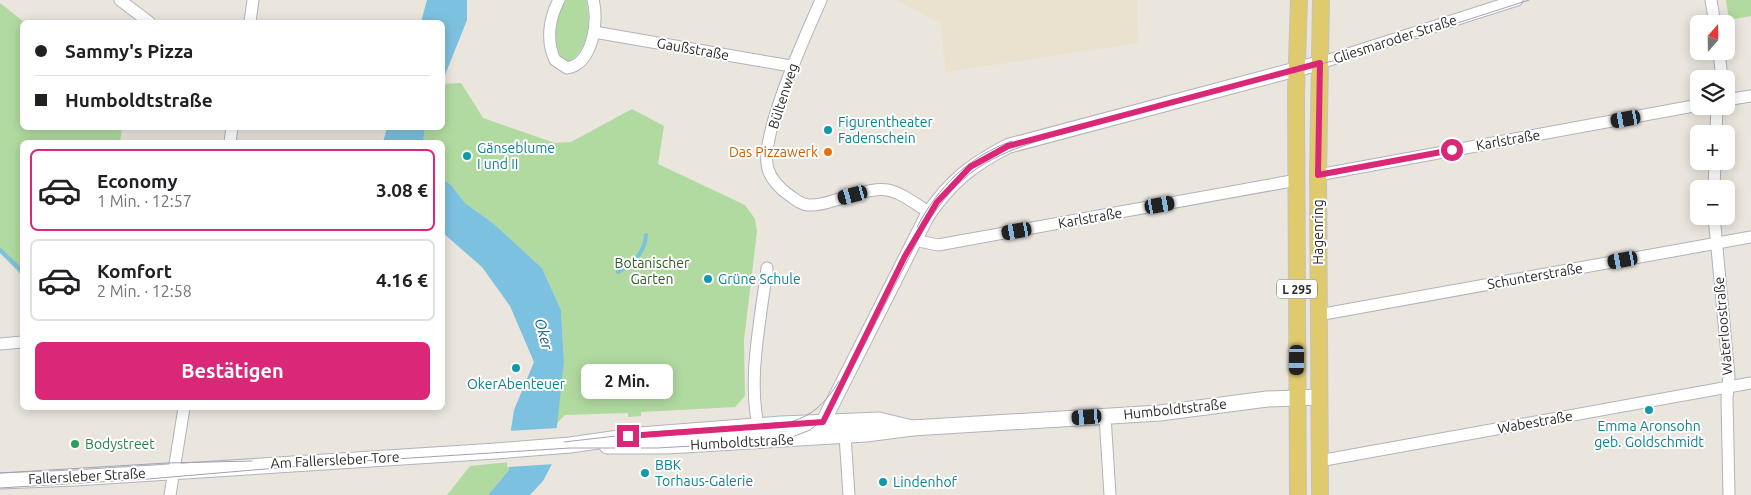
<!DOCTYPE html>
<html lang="de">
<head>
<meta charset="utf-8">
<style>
  body { margin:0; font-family:Ubuntu,sans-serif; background:#f2f2f2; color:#202124; height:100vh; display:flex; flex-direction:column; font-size:19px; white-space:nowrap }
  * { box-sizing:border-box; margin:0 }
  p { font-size:16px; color:#757577 }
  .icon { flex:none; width:28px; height:28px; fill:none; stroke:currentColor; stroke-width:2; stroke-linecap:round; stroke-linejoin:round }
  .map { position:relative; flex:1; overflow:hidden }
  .sheet { position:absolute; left:20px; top:140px; width:425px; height:270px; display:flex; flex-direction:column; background:#fff; border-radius:8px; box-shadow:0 2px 12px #0003 }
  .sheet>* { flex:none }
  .banner { position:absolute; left:20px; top:20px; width:425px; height:110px; border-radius:8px; box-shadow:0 2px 12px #0003; display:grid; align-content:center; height:110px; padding:0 15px; background:#fff }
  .needle { width:32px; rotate:20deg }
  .fabs { position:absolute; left:1690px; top:15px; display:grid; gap:10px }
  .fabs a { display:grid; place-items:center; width:45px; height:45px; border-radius:8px; background:#fff; box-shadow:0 2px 12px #0003; font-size:25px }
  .end { position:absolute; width:22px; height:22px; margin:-11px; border:6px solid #db2777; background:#fff; box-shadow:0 0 0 2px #fff }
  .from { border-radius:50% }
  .bubble { position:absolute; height:35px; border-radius:8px; background:#fff; box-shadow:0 2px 12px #0003; font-size:16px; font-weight:700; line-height:35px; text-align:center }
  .car { position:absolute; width:15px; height:30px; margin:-15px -8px; border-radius:6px; box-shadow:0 0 4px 1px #0007; background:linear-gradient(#222 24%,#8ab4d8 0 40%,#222 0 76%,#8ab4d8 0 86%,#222 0) }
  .banner b { display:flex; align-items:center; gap:18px; height:48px; font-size:19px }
  .banner b+b { border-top:1px solid #e0e0e0 }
  .banner i { width:12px; height:12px; background:#202124 }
  ul { padding:9px 0 0; list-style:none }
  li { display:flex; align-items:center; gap:15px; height:82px; margin:0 10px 8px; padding:0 5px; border:2px solid #e0e0e0; border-radius:8px }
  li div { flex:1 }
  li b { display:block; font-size:19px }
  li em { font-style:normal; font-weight:700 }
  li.active { border-color:#db2777 }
  li>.icon { width:45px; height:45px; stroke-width:1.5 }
  .primary-button { display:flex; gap:10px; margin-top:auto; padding:10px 15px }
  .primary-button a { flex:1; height:58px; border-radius:8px; background:#db2777; color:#fff; font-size:20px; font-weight:700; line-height:58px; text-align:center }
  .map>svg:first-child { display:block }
  .education { fill:#eae2cf }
  .green { fill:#b1daa0 }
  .water { fill:#7dc1e0 }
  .pier { fill:#eae5dd }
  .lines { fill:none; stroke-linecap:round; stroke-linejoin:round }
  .stream { stroke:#7dc1e0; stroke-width:4 }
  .minor-casing { stroke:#b1b3bc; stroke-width:13 }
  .tertiary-casing { stroke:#b1b3bc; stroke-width:16 }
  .secondary-casing { stroke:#b1b3bc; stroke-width:17 }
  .primary-casing { stroke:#c3c3c3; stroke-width:18 }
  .minor { stroke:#fff; stroke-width:11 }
  .tertiary { stroke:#fff; stroke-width:14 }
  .secondary { stroke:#fff; stroke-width:15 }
  .primary { stroke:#dfca6d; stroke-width:16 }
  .tram { stroke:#a1a2b2; stroke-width:1 }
  .route { stroke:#db2777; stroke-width:6 }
  .culture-dot { fill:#0f9aa8; stroke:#fff; stroke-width:2 }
  .food-dot { fill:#e8710a; stroke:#fff; stroke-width:2 }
  .leisure-dot { fill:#2e9e5b; stroke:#fff; stroke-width:2 }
  .labels { text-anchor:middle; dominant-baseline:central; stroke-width:4; stroke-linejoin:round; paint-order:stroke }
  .shield { fill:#fff; stroke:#6a6a6a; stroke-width:1 }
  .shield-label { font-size:12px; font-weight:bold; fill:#2a2a2a }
  .street-label { font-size:14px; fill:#2a2a2a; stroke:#fff }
  .culture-label { font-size:14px; fill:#0d838f; stroke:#fff; text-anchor:start }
  .food-label { font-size:14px; fill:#c56008; stroke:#fff; text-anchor:end }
  .park-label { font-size:14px; fill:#2c5e23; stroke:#fff }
  .leisure-label { font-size:14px; fill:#27864d; stroke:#fff; text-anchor:start }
  .water-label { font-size:15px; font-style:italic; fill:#1d608a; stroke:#fff }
</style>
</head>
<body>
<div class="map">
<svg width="1751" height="495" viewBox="0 0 1751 495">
  <rect width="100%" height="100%" fill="#eae5dd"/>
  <!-- education -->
  <path class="education" d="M896 0H1137L1138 43 946 72 940 23Z"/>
  <!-- green -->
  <g class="green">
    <path d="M563 0H586C592 22 589 49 568 63L558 57 553 31Z"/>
    <path d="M1726 0H1751V16L1729 20Z"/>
    <path d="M0 3 24 22 22 128H122L120 142H22V276L0 253Z"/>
    <path d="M461 83 483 118 555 143 571 142 632 109 664 126 658 164 745 205 755 219 757 231 744 340 745 396 735 407 641 412V416L628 417V413L565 415 556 424 564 362 561 310 542 268 494 224 465 203 451 185 443 179 442 142H423L425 128H442L443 84Z"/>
    <path d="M510 462 509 470 488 495H447L470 466Z"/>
  </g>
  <!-- water -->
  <g class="water">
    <path d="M427 0H467V20L443 80 442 22H421Z"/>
    <path d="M387 128H425L423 142H383Z"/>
    <path d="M443 179 451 185 465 203 494 224 542 268 561 310 564 362 553 462 543 481 530 495H488L509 470 510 436 514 410 534 362 510 306 482 267 443 233Z"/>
  </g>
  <!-- pier -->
  <path class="pier" d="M558 428 555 464 507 467 508 431Z"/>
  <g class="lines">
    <!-- stream -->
    <g class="stream">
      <path d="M0 250 22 271"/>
      <path d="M618 272C633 263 645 253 646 235"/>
    </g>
    <defs>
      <g id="minor">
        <path d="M120 0 149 22"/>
        <path d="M559 0C549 18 546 41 555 60L567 68C593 64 599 20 593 0"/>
        <path d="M821 0C807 32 758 138 768 169 771 179 780 189 789 195 795 199 801 205 809 205 819 206 829 202 839 199 889 185 886 184 930 213"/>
        <path d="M1711 0 1715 24"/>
        <path d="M250 22 253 0"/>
        <path d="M594 32 791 66"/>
        <path d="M1719 51 1722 79"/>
        <path d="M1320 63 1517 0"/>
        <path d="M1726 100 1751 96"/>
        <path d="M1716 134 1717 106"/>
        <path d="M230 142 232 128"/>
        <path d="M1318 175 1699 105"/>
        <path d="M1714 189 1715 161"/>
        <path d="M1714 216 1729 376 1727 398 1729 495"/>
        <path d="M914 240 938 245 1297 180"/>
        <path d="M1318 315 1751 237"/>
        <path d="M0 344 22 342"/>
        <path d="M1105 416 1110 495"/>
        <path d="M760 433C746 384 761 318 767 268"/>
        <path d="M845 436 849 495"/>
        <path d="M1319 461 1751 383"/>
        <path d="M170 495 184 408"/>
      </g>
      <path id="tertiary" d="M818 432 927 216C950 182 971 165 1008 146L1320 63"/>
      <g id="secondary">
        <path d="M607 446H667L866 434 912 428 1160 413 1267 399 1319 397"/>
        <path d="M0 481 75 478 496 451 570 445 640 435 781 424 879 420 912 428"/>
      </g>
      <g id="primary">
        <path d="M1298 495 1296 92 1299 0"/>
        <path d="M1320 495 1318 175 1321 0"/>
      </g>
    </defs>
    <!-- minor casing -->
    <use href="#minor" class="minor-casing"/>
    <!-- tertiary casing -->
    <use href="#tertiary" class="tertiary-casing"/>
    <!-- secondary casing -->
    <use href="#secondary" class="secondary-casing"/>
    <!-- primary casing -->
    <use href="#primary" class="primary-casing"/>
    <!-- minor -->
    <use href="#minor" class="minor"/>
    <!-- tertiary -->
    <use href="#tertiary" class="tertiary"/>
    <!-- secondary -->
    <use href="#secondary" class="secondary"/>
    <!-- primary -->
    <use href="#primary" class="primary"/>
    <!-- tram -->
    <g class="tram">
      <path d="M917 227C938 187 969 156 1012 141"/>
      <path d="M564 442 651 432 790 422C813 416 827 401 839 381"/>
      <path d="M0 473 167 463 252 461"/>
      <path d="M0 488 148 479 347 462 570 448H657L782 441 810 430 821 421 832 408 924 228C960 171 987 157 1050 137L1377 49 1529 0"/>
    </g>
  </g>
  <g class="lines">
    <!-- route -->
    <path class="route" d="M628 436 823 422 905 256 937 202 970 167 1008 146 1320 63 1318 175 1452 150"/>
  </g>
  <!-- markers -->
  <g class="culture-dot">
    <circle cx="828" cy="130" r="5"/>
    <circle cx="467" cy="156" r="5"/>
    <circle cx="708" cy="279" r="5"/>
    <circle cx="516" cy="368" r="5"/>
    <circle cx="1649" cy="410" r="5"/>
    <circle cx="645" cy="473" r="5"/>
    <circle cx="883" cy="482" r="5"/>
  </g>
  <circle class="food-dot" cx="828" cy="152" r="5"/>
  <circle class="leisure-dot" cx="75" cy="444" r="5"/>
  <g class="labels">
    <!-- shield labels -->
    <rect class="shield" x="1277" y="279.5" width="40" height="19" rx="4"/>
    <g class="shield-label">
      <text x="1297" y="289">L 295</text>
    </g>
    <!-- street labels -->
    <g class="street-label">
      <text transform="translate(1395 39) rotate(-18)">Gliesmaroder Straße</text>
      <text transform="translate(693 49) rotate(10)">Gaußstraße</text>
      <text transform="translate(783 96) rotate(-72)">Bültenweg</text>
      <text transform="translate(1508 140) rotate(-10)">Karlstraße</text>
      <text transform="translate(1090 218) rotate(-10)">Karlstraße</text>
      <text transform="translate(1318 232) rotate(-90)">Hagenring</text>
      <text transform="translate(1535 276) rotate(-10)">Schunterstraße</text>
      <text transform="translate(1723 326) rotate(-95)">Waterloostraße</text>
      <text transform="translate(1175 409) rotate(-6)">Humboldtstraße</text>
      <text transform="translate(1535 422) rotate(-10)">Wabestraße</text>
      <text transform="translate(742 442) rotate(-3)">Humboldtstraße</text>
      <text transform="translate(335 460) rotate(-3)">Am Fallersleber Tore</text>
      <text transform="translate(87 476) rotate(-3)">Fallersleber Straße</text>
    </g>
    <!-- culture labels -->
    <g class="culture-label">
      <text x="838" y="122">Figurentheater<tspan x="838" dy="16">Fadenschein</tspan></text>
      <text x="477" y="148">Gänseblume<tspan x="477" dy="16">I und II</tspan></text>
      <text x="718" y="279">Grüne Schule</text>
      <text x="516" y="384" text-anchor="middle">OkerAbenteuer</text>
      <text x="1649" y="426" text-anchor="middle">Emma Aronsohn<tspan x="1649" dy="16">geb. Goldschmidt</tspan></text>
      <text x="655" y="465">BBK<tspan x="655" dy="16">Torhaus-Galerie</tspan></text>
      <text x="893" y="482">Lindenhof</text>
    </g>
    <!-- food labels -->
    <g class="food-label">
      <text x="818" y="152">Das Pizzawerk</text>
    </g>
    <!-- park labels -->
    <g class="park-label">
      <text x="652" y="263">Botanischer<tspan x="652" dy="16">Garten</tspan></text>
    </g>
    <!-- leisure labels -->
    <g class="leisure-label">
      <text x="85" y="444">Bodystreet</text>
    </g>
    <!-- water labels -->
    <g class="water-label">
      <text transform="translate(544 334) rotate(75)">Oker</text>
    </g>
  </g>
</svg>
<div class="fabs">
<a><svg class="needle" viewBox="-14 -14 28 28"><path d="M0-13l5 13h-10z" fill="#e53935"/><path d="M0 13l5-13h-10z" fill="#757577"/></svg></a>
<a><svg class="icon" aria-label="layers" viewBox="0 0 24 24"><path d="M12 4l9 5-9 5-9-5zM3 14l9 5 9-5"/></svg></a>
<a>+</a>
<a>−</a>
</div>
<i class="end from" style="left:1452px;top:150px"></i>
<i class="end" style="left:628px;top:436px"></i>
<div class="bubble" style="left:581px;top:364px;width:92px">2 Min.</div>
<i class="car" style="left:1626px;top:119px;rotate:260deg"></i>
<i class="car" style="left:853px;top:195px;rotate:255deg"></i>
<i class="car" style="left:1160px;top:205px;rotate:80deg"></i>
<i class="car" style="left:1017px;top:231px;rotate:260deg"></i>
<i class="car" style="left:1623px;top:260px;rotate:260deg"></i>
<i class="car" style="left:1297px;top:360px;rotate:181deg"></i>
<i class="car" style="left:1087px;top:417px;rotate:266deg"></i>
<div class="banner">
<b><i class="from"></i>Sammy's Pizza</b>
<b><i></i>Humboldtstraße</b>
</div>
<section class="sheet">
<ul>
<li class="active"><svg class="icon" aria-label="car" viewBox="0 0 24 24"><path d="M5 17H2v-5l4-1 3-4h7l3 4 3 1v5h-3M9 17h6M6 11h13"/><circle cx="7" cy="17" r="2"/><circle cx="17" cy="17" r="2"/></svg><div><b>Economy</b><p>1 Min. · 12:57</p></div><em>3.08 €</em></li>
<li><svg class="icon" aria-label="car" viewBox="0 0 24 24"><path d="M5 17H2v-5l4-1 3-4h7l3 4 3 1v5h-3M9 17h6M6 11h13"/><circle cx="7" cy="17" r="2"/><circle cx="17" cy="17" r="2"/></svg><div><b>Komfort</b><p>2 Min. · 12:58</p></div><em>4.16 €</em></li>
</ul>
<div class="primary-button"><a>Bestätigen</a></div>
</section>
</div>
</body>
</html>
